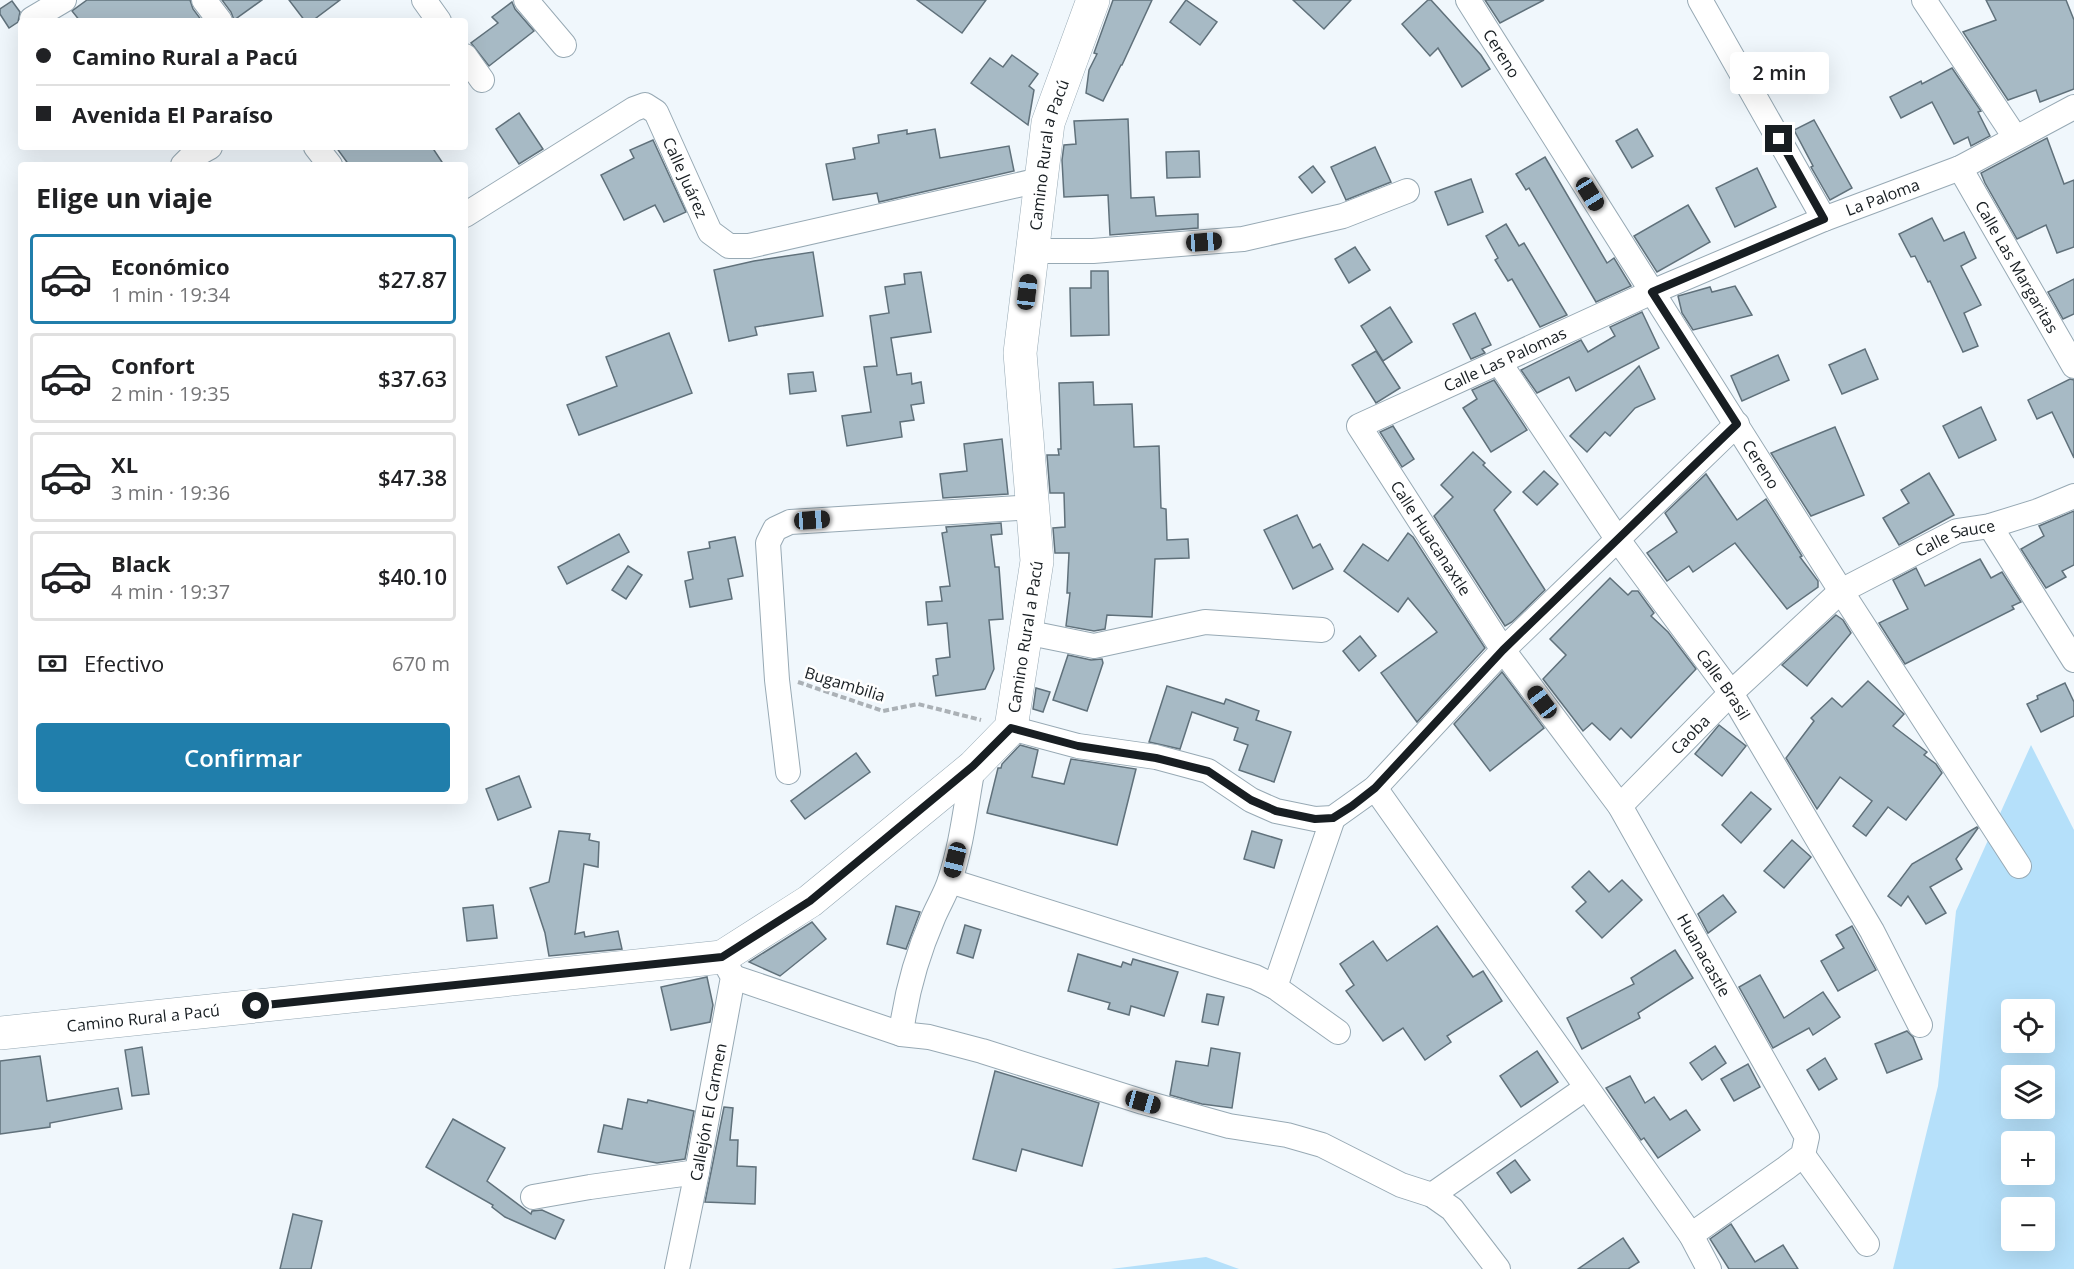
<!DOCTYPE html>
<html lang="es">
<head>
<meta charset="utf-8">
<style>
  body { margin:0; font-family:"Open Sans",sans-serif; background:#f2f2f2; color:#202124; height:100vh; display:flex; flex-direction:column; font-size:22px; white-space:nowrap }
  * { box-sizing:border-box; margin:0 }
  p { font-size:20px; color:#757577 }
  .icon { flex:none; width:33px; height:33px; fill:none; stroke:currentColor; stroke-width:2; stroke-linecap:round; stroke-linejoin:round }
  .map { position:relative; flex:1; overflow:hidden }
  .sheet { position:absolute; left:18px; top:162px; width:450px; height:642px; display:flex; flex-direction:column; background:#fff; border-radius:6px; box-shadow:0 6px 24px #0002 }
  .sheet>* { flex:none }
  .banner { position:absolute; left:18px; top:18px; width:450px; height:132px; border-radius:6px; box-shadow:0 6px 24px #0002; display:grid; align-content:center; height:132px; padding:0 18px; background:#fff }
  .controls { position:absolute; left:2001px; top:999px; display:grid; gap:12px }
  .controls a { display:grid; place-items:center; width:54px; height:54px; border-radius:6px; background:#fff; box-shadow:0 6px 24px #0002; font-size:30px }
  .end { position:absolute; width:27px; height:27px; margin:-14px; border:8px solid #181e22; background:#fff; box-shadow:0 0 0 3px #fff }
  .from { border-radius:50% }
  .bubble { position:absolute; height:42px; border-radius:6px; background:#fff; box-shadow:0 6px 24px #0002; font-size:20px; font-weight:600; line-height:42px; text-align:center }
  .car { position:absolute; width:18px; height:36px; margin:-18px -9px; border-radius:8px; box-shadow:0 0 4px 2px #0007; background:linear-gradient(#222 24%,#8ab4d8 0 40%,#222 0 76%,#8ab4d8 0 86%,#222 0) }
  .banner b { display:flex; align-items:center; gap:21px; height:57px; font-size:22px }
  .banner b+b { border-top:2px solid #e0e0e0 }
  .banner i { width:15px; height:15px; background:#202124 }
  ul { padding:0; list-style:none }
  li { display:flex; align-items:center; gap:18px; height:90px; margin:0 12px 9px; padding:0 6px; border:3px solid #e0e0e0; border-radius:6px }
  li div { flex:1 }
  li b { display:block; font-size:22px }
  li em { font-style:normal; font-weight:600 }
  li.active { border-color:#207eab }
  li>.icon { width:54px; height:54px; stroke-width:1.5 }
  h2 { padding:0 18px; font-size:27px; line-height:72px }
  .pay { display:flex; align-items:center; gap:15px; height:66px; padding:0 18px; font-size:22px }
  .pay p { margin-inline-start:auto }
  .cta { display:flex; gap:12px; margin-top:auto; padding:12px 18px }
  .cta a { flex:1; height:69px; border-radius:6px; background:#207eab; color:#fff; font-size:24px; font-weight:600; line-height:69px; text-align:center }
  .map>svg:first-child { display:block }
  .green { fill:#b5e0fa; fill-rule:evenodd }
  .building { fill:#a7bac5; stroke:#60717b; stroke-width:1.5 }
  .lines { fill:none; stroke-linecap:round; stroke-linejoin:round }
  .street-casing { stroke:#97a9b4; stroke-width:26 }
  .secondary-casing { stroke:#97a9b4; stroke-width:34 }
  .path { stroke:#abb1b6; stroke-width:4; stroke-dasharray:6 3; stroke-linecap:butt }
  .street { stroke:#fff; stroke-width:24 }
  .secondary { stroke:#fff; stroke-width:33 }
  .route { stroke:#181e22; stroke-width:8 }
  .labels { text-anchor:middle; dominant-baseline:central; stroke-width:5; stroke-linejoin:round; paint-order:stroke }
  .street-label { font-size:16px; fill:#181e22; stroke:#fff }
</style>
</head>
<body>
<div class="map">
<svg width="2074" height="1269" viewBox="0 0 2074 1269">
  <rect width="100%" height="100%" fill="#f0f7fc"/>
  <!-- green -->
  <g class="green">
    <path d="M2031 745 2074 830V1269H1893L1938 1086 1956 911ZM2012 1010H2044V1042H2012ZM2012 1076H2044V1108H2012ZM2012 1142H2044V1174H2012ZM2012 1208H2044V1240H2012Z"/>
    <path d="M1206 1257 1239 1269H1111Z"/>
  </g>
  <!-- building -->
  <g class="building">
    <path d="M87 0H190L193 9 202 21H80L72 11Z"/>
    <path d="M222 0H262L234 20 231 12Z"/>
    <path d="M289 0H340L312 21H305Z"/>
    <path d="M917 0H986L962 33Z"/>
    <path d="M1113 0H1152L1122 65H1121L1103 101 1086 93 1089 70 1097 54 1094 53Z"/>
    <path d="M1186 0 1217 22 1200 45 1170 22Z"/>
    <path d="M1293 0H1351L1324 29Z"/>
    <path d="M1428 0H1431L1481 55 1490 69 1462 87 1438 48 1430 56 1402 24Z"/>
    <path d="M1485 0H1544L1500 23Z"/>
    <path d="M1986 0H2066L2074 20V89L2040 102 2036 90 2008 100 1963 32 1996 20Z"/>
    <path d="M12 1 20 12 18 22 9 28 0 14V9Z"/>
    <path d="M512 2 515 9 534 31 489 66 471 43 498 23 492 17Z"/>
    <path d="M1012 55 1038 74 1029 86 1034 90 1028 125 971 83 990 58 1003 67Z"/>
    <path d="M1952 68 1981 111 1978 112 1990 136 1971 146 1968 137 1954 144 1932 102 1901 118 1890 97 1921 81 1922 84Z"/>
    <path d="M519 113 543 149 519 164 496 129Z"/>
    <path d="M1128 119 1131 198 1154 197 1156 216 1198 214V228L1110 235 1108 195 1064 197 1062 160 1064 145 1076 144 1074 121Z"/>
    <path d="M1814 120 1852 188 1830 200 1811 167 1813 166 1794 130Z"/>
    <path d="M935 129 940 158 1009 146 1014 171 879 202 877 193 833 200 826 164 855 159 853 148 879 143 878 135 907 130V134Z"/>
    <path d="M1637 129 1653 156 1632 168 1616 141Z"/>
    <path d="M2047 138 2064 184 2074 180V247L2057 253 2046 225 2017 239 1985 183 1981 173Z"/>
    <path d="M653 140 686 212 664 222 655 205 624 220 601 175 634 158 630 150Z"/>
    <path d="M336 147H432L444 165H349Z"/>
    <path d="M1375 147 1391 182 1346 200 1331 167Z"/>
    <path d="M1199 151 1200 177 1167 178 1166 152Z"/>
    <path d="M1545 157 1607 263 1614 258 1631 286 1596 302 1529 188 1526 190 1516 174Z"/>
    <path d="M1313 166 1325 182 1312 193 1299 177Z"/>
    <path d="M1757 168 1776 207 1735 227 1716 188Z"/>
    <path d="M1471 179 1483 212 1448 225 1435 192Z"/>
    <path d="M1688 205 1710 242 1657 272 1634 236Z"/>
    <path d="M1932 218 1944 241 1964 232 1976 258 1961 266 1981 305 1964 313 1978 346 1963 352 1930 281 1928 282 1915 256 1911 257 1899 234Z"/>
    <path d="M1506 224 1519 246 1524 243 1567 315 1540 327 1512 279 1508 281 1495 260 1498 258 1486 236Z"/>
    <path d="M1355 247 1370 270 1349 283 1335 259Z"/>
    <path d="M813 252 823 316 755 327 757 335 729 341 714 270 754 261Z"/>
    <path d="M1091 271H1108L1109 335 1071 336 1070 288H1091Z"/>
    <path d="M921 272 931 332 891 338 897 375 911 373 912 384 921 382 924 403 911 405 914 420 900 422 902 437 847 446 842 416 871 412 864 367 877 366 870 316 889 313 885 287 905 284 904 274Z"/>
    <path d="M2074 279V314L2063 319 2048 292Z"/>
    <path d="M1735 286 1752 315 1693 330 1682 313 1678 296 1710 287 1712 292Z"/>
    <path d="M1390 307 1412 342 1383 361 1361 326Z"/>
    <path d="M1642 312 1659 348 1576 391 1569 377 1537 393 1521 370 1581 340 1588 352 1615 336 1610 327Z"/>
    <path d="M1475 313 1491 345 1482 349 1485 353 1471 359 1453 324Z"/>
    <path d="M669 333 692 393 579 435 567 405 617 386 606 357Z"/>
    <path d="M1865 349 1878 379 1842 394 1829 365Z"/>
    <path d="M1376 351 1400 388 1376 403 1352 365Z"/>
    <path d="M1778 355 1789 380 1742 401 1731 376Z"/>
    <path d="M1639 366 1655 399 1635 408 1610 436 1605 432 1587 452 1570 436Z"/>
    <path d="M813 372 816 391 790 394 788 374Z"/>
    <path d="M2070 379 2074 380V458L2052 412 2037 419 2028 400Z"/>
    <path d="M1494 380 1527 430 1491 452 1463 408 1477 399 1472 390Z"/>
    <path d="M1093 382 1094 405 1132 404 1134 447 1159 446 1161 508 1166 509 1167 540 1188 539 1189 558 1155 559 1152 617 1107 615 1105 629 1094 631 1066 626 1070 593H1067L1069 553H1055L1053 528 1065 527 1064 493H1050L1047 455H1059L1058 449H1061L1059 383Z"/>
    <path d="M1981 407 1996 440 1959 458 1943 426Z"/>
    <path d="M1393 426 1414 459 1402 467 1380 432Z"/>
    <path d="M1835 427 1864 495 1811 516 1771 453Z"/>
    <path d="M1002 439 1008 494 943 498 940 474 967 471 964 444Z"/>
    <path d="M1473 452 1485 463 1483 465 1511 492 1494 510 1545 590 1512 622 1505 626 1434 516 1453 497 1441 485Z"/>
    <path d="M1544 471 1558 484 1537 505 1523 492Z"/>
    <path d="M1929 473 1954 515 1899 545 1883 518 1909 503 1901 490Z"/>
    <path d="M1706 474 1737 520 1766 499 1802 556 1800 557 1818 581V587L1787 609 1735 543 1693 572 1689 566 1667 581 1647 553 1677 532 1665 513Z"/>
    <path d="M2074 511V565L2062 571 2066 577 2046 588 2021 549 2044 536 2039 526Z"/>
    <path d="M1297 515 1313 548 1320 544 1333 569 1293 589 1264 530Z"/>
    <path d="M1001 523 1002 534 991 535 995 567H999L1003 619 989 620 994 669 985 689 936 696 933 676 938 675 936 659 950 657 947 623 928 625 926 602 942 601 940 587 950 586 942 533 947 532 946 527Z"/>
    <path d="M1408 533 1413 537 1485 648 1417 722 1381 673 1437 632 1408 598 1398 612 1344 571 1363 544 1388 561Z"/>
    <path d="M619 534 629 552 567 584 558 567Z"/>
    <path d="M735 537 743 576 728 579 732 599 690 607 685 581 693 579 688 552 710 548 709 542Z"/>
    <path d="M1980 559 1991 578 2002 572 2021 602 2012 606 2014 609 1905 664 1879 623 1908 609 1893 580 1916 568 1925 586Z"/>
    <path d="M628 566 642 575 626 599 612 590Z"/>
    <path d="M1610 578 1628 595 1632 591H1638L1654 613 1651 616 1668 632 1696 669 1631 738 1621 728 1610 740 1592 723 1583 731 1543 679 1566 655 1550 639Z"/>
    <path d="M1836 615 1843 620 1851 633 1807 686 1782 665Z"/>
    <path d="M1360 636 1376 656 1359 671 1343 651Z"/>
    <path d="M1068 655 1091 660 1102 659 1103 663 1087 711 1053 700Z"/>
    <path d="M1502 672 1544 728 1490 771 1454 724Z"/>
    <path d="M1868 681 1904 714 1893 726 1927 752 1924 755 1936 764 1942 773 1906 820 1888 807 1866 836 1853 826 1872 801 1840 777 1817 809 1786 758 1814 721 1811 718 1832 698 1842 707Z"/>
    <path d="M2065 683 2074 702V716L2041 732 2027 704 2038 699 2037 696Z"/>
    <path d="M1167 686 1224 704 1226 699 1259 711 1256 720 1291 732 1274 782 1239 770 1248 745 1234 740 1238 728 1192 712 1180 749 1149 742Z"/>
    <path d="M1036 688 1050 692 1043 712 1033 709Z"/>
    <path d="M1719 725 1746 746 1722 776 1695 754Z"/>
    <path d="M1020 745 1038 750 1032 777 1064 784 1071 759 1136 769 1117 845 987 813 998 768H1001L1002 764Z"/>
    <path d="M856 753 870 772 805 819 791 801Z"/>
    <path d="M519 776 531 807 498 820 486 789Z"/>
    <path d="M1751 792 1771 809 1741 843 1722 825Z"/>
    <path d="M1977 827 1978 828 1956 859 1962 869 1930 887 1946 913 1926 924 1908 896 1901 906 1888 896 1912 864Z"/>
    <path d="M559 831 590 834 589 840 599 842 598 867 584 864 575 934 584 932 585 937 618 931 622 949 549 956 545 933 530 888 549 882Z"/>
    <path d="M1252 831 1282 840 1274 868 1244 859Z"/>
    <path d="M1792 840 1811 857 1784 888 1764 871Z"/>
    <path d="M1589 871 1609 892 1622 880 1642 900 1602 938 1576 911 1586 902 1572 887Z"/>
    <path d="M1723 895 1736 912 1708 933 1698 914Z"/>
    <path d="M493 905 497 938 467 941 463 908Z"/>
    <path d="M896 906 920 912 906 949 887 944Z"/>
    <path d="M812 922 826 939 780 976 749 962Z"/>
    <path d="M965 925 981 930 973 958 957 953Z"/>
    <path d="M1437 926 1473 977 1483 971 1502 1001 1447 1036 1451 1042 1425 1060 1403 1028 1383 1041 1346 991 1354 985 1340 964 1373 941 1387 961Z"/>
    <path d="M1852 926 1876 970 1838 991 1821 961 1844 948 1836 935Z"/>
    <path d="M1675 950 1693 978 1638 1013 1640 1018 1582 1049 1567 1018 1634 984 1631 978Z"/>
    <path d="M1078 954 1121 967 1123 962 1131 965 1133 959 1178 972 1164 1016 1131 1006 1129 1015 1108 1009 1110 1003 1068 991Z"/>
    <path d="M1760 975 1784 1018 1823 992 1840 1017 1813 1035 1809 1028 1773 1048 1739 987Z"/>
    <path d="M707 977 713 1005 710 1022 671 1030 661 987Z"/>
    <path d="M1207 994 1224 997 1218 1025 1202 1022Z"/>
    <path d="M1907 1031 1913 1037 1922 1059 1887 1073 1875 1044Z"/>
    <path d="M1715 1046 1726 1063 1702 1080 1690 1063Z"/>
    <path d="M142 1047 149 1094 132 1096 125 1050Z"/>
    <path d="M1211 1048 1240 1053 1232 1108 1202 1104 1170 1095 1176 1061 1208 1066Z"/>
    <path d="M1537 1051 1558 1082 1521 1107 1500 1076Z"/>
    <path d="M40 1056 47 1101 118 1088 122 1109 50 1123V1127L0 1134V1061Z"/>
    <path d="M1825 1058 1837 1079 1819 1090 1807 1070Z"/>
    <path d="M1748 1064 1760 1087 1734 1101 1721 1079Z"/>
    <path d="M995 1071 1099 1103 1082 1166 1022 1149 1016 1171 973 1159Z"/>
    <path d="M1630 1076 1645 1103 1654 1097 1670 1120 1686 1110 1700 1130 1658 1158 1644 1138 1641 1140 1606 1088Z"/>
    <path d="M628 1099 647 1103 648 1100 694 1111 685 1159 657 1163 598 1152 604 1125 622 1129Z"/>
    <path d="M724 1107 733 1108 730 1140H738L737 1166 756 1167 755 1204 705 1202Z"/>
    <path d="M453 1119 505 1148 487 1181 531 1214 532 1211 542 1210 564 1220 555 1239 505 1217 492 1207 493 1205 426 1167Z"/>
    <path d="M1515 1160 1530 1180 1511 1193 1497 1173Z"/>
    <path d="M293 1214 322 1221 311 1269H280Z"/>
    <path d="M1731 1224 1755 1262 1783 1245 1798 1269H1729L1710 1239Z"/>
    <path d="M1623 1238 1639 1262 1628 1269H1578Z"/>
  </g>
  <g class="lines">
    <defs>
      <g id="street">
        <path d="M204 0 220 21"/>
        <path d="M424 0 439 21"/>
        <path d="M526 0 564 45"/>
        <path id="s1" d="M1468 0 1841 591 2019 866"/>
        <path d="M1700 0 1824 219"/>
        <path d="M1924 0 2015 137"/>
        <path d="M32 19 64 0"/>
        <path d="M465 56 482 80"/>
        <path d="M316 147 330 165"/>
        <path d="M183 165 190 158 210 147"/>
        <path id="s2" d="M1960 168 2074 366"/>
        <path id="s3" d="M465 215 634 109 645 105 656 112 710 232 729 246H749L1040 180"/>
        <path d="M1032 251H1093L1243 239 1343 216 1407 191"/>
        <path id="s4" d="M1499 362 1618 540 1731 693 1872 931 1920 1025"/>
        <path d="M1990 526 2074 660"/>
        <path d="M1025 632 1094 646 1205 622 1322 630"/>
        <path d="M1011 728 1078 746 1156 757 1208 771 1251 800 1276 811 1315 819 1333 818 1375 788 1503 650 1737 424"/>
        <path d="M788 772 777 680 768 543 775 529 790 522 1033 507"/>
        <path d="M1375 788 1691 1235 1709 1269"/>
        <path id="s5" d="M1620 806 1731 693 1841 591 1957 531 1990 526 2038 511 2074 496"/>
        <path d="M950 881 1255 977 1275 987 1338 1032"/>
        <path d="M733 977 901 1034 929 1037 982 1051 1143 1102 1229 1126 1287 1135 1322 1145 1401 1185 1432 1195 1452 1209 1498 1269"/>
        <path d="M1275 987 1333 818"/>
        <path d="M901 1034C906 994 917 955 933 918 938 906 946 893 950 880 962 844 966 804 973 767"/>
        <path d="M1803 1155 1867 1244"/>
        <path d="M1432 1195 1586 1088"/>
        <path d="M533 1197 590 1187 697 1172"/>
        <path id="s6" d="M1691 1235 1786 1168 1803 1155 1807 1137 1620 806 1503 650 1359 426 1652 292 1824 219 1960 168 2074 107"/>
        <path id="s7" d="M677 1269 697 1172 733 977 726 964"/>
      </g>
      <g id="secondary">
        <path id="s8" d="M0 1033 722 957 810 901 973 767 1011 728 1037 561 1020 353 1048 123 1093 0"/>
      </g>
    </defs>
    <!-- street casing -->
    <use href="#street" class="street-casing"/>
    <!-- secondary casing -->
    <use href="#secondary" class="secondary-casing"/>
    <!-- path -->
    <path class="path" d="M798 682 883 711 918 704 981 720"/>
    <!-- street -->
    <use href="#street" class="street"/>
    <!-- secondary -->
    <use href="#secondary" class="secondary"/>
  </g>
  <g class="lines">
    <!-- route -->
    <path class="route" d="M256 1006 722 957 810 901 973 766 1011 728 1078 746 1156 758 1208 771 1251 800 1276 811 1315 819 1333 818 1352 806 1375 788 1503 650 1737 424 1652 292 1824 219 1779 139"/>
  </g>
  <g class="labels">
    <!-- street labels -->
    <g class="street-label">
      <text stroke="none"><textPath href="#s1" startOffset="63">Cereno</textPath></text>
      <text stroke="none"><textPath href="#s8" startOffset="1674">Camino Rural a Pacú</textPath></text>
      <text stroke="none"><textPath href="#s3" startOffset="296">Calle Juárez</textPath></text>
      <text stroke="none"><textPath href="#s6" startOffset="1569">La Paloma</textPath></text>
      <text stroke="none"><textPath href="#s2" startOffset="114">Calle Las Margaritas</textPath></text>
      <text stroke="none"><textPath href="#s6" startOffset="1158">Calle Las Palomas</textPath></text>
      <text stroke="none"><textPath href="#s1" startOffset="549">Cereno</textPath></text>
      <text transform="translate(1431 538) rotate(57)">Calle Huacanaxtle</text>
      <text stroke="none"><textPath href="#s5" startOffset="435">Calle Sauce</textPath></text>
      <text stroke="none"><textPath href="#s8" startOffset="1188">Camino Rural a Pacú</textPath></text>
      <text transform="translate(845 684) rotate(17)">Bugambilia</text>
      <text stroke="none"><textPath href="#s4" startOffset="393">Calle Brasil</textPath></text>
      <text stroke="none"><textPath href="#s5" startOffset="100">Caoba</textPath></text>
      <text transform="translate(1704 955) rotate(61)">Huanacastle</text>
      <text stroke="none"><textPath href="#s8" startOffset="144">Camino Rural a Pacú</textPath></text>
      <text stroke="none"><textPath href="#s7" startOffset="160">Callejón El Carmen</textPath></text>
    </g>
  </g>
</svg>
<div class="controls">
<a><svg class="icon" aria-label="locate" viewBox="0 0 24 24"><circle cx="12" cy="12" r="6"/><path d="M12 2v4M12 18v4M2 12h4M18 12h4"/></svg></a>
<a><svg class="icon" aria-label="layers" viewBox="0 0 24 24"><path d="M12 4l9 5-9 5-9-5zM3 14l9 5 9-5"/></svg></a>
<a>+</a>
<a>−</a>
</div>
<i class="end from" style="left:256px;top:1006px"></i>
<i class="end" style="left:1779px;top:139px"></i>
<div class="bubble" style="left:1730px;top:52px;width:99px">2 min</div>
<i class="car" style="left:1590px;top:194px;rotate:148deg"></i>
<i class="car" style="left:1204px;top:242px;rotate:86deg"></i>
<i class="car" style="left:1027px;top:292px;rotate:7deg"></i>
<i class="car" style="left:812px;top:520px;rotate:86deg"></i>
<i class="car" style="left:1542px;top:702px;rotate:323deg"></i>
<i class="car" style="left:955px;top:860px;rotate:194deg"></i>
<i class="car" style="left:1143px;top:1102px;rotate:106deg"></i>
<div class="banner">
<b><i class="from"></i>Camino Rural a Pacú</b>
<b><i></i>Avenida El Paraíso</b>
</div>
<section class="sheet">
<h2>Elige un viaje</h2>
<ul>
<li class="active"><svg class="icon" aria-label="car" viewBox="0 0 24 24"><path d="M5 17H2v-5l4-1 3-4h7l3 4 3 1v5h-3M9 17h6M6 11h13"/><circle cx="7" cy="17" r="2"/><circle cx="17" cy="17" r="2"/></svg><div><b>Económico</b><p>1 min · 19:34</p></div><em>$27.87</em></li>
<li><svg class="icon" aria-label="car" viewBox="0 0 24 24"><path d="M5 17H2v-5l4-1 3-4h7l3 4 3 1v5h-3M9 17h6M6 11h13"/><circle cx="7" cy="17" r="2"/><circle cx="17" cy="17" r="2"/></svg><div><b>Confort</b><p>2 min · 19:35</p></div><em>$37.63</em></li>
<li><svg class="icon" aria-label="car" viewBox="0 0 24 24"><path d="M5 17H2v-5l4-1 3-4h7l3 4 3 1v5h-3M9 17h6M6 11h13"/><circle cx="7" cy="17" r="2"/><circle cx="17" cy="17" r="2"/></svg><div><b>XL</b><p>3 min · 19:36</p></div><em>$47.38</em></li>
<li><svg class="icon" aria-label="car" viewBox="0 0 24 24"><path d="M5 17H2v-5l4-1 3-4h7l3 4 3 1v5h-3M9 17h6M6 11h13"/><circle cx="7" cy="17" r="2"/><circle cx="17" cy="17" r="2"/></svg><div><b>Black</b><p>4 min · 19:37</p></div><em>$40.10</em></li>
</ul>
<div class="pay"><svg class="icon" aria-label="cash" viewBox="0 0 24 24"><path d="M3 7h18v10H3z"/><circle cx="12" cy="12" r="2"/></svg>Efectivo<p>670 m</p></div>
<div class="cta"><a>Confirmar</a></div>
</section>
</div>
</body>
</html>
